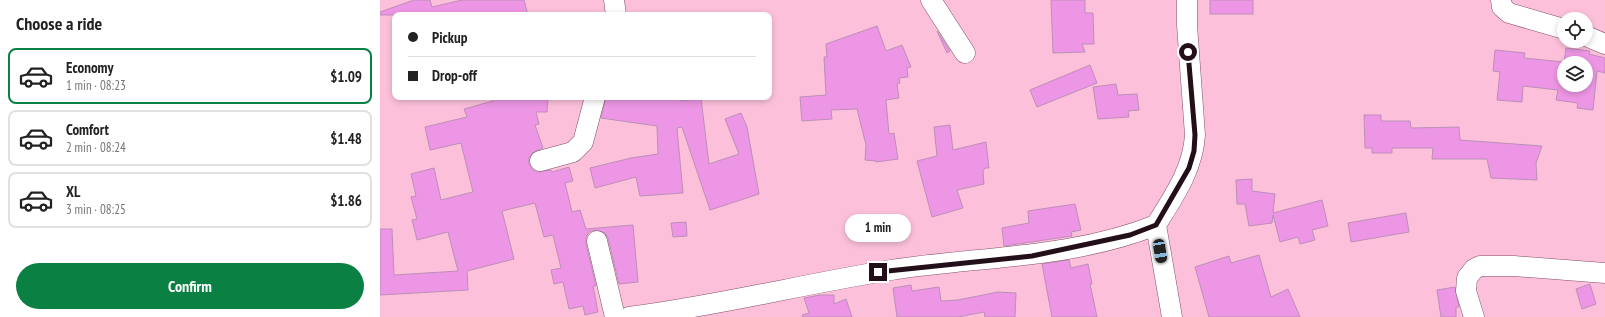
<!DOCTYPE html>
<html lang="en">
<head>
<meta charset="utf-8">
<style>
  body { margin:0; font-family:"PT Sans Narrow",sans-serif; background:#f6f6f6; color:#222; height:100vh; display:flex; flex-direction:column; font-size:15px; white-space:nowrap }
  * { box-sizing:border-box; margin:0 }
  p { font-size:13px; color:#767676 }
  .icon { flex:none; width:22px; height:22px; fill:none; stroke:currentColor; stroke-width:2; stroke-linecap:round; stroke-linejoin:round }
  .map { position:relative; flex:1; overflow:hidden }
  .sheet { display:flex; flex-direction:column; background:#fff; width:380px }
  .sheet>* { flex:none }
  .guide { position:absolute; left:12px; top:12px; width:380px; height:88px; border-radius:8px; box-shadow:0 2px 6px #0003; display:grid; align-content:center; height:88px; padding:0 16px; background:#fff }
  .tools { position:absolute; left:1177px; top:12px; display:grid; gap:8px }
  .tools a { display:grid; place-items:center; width:36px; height:36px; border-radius:50%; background:#fff; box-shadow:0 2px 6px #0003; font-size:20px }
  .end { position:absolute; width:18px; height:18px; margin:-9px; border:5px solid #230f19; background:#fff; box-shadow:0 0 0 2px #fff }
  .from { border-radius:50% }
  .bubble { position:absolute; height:28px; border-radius:14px; background:#fff; box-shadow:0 2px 6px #0003; font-size:13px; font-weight:800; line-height:28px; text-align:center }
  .car { position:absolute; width:12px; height:24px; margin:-12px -6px; border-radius:5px; box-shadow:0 0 3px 1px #0007; background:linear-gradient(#222 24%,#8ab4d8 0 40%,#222 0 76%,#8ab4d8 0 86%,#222 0) }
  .guide b { display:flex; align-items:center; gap:14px; height:38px; font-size:15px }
  .guide b+b { border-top:1px solid #e0e0e0 }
  .guide i { width:10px; height:10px; background:#222 }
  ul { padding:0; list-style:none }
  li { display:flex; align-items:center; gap:12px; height:56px; margin:0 8px 6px; padding:0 8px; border:2px solid #e0e0e0; border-radius:8px }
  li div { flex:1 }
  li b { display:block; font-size:15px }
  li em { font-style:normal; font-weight:800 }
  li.selected { border-color:#0b8043 }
  li>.icon { width:36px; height:36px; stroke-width:1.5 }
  h2 { padding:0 16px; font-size:18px; line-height:48px }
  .primary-button { display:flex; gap:8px; margin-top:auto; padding:8px 16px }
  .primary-button a { flex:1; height:46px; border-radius:24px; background:#0b8043; color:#fff; font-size:16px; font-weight:800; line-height:46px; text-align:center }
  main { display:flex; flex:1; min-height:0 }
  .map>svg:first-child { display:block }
  .building { fill:#ed96e5; stroke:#bc8fb7; fill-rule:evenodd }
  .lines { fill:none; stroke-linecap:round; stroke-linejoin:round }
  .minor-casing { stroke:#824f67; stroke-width:21 }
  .minor { stroke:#fff; stroke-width:20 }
  .route { stroke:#230f19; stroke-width:5 }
</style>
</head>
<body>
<main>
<section class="sheet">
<h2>Choose a ride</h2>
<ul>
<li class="selected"><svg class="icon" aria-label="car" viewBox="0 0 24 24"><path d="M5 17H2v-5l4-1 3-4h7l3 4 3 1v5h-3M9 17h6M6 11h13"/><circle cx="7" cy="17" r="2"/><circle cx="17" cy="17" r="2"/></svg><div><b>Economy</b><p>1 min · 08:23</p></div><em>$1.09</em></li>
<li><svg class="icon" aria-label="car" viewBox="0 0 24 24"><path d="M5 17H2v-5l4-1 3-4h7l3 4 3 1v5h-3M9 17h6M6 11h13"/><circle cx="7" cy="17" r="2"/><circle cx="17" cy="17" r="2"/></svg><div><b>Comfort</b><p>2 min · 08:24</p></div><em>$1.48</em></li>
<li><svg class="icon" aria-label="car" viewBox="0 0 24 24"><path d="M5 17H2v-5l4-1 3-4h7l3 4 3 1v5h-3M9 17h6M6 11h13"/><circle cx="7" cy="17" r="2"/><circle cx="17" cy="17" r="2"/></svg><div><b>XL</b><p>3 min · 08:25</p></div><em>$1.86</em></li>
</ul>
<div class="primary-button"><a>Confirm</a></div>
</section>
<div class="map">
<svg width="1225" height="317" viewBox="0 0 1225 317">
  <rect width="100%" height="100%" fill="#fcc0db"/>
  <!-- building -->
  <g class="building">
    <path d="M34 0H50L52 7 82 0H144L148 15H0V12Z"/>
    <path d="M671 0H705V13H713L714 44H702L705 52 673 53Z"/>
    <rect x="830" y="0" width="43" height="14"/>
    <path d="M497 26 506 51 522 45 531 67 527 68 528 77 519 78 520 83 517 84 519 98 506 100 509 134 514 133 518 159 496 162V161L485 160 486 145 477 109 451 110 452 119 422 121 420 97 446 95 444 57H447L446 44Z"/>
    <path d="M557 31 570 51 567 53Z"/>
    <path d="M1186 48 1210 51 1209 54 1225 58V73L1217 71 1213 110 1197 108 1198 103 1176 100 1178 90 1143 86 1142 102 1117 100 1120 72 1113 71 1115 50 1145 53 1144 58 1184 62ZM1184 63H1206V85H1184Z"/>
    <path d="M710 65 717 83 657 107 650 90Z"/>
    <path d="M736 84 738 95 757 94 759 110 748 111 749 117 718 119 713 87Z"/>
    <path d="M112 97H168L167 112H156L159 124 155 125 163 148 152 153 149 158V164L152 169 157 172 171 170 172 172 189 167 193 181 185 183 192 212 200 210 206 229 253 225 258 282 239 284 228 238 225 233 215 230 209 232 206 237V244L216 286H213L218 312 205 315 203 306 189 309 183 282 174 284 171 270 181 268 173 235 164 237 155 203 122 211 134 259 87 271 88 290 0 295V229H12L14 275 78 271 68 232 37 240 32 220 37 219 31 197 36 196 31 174 54 168 61 200 93 192 81 143 50 150 45 127 87 117 84 109 113 101Z"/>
    <path d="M226 97H301V101L321 98 329 164 359 154 345 119 361 113 367 127 379 194 330 210 302 127 297 128 303 193 260 196 256 177 215 188 210 168 251 158 278 154 277 126 221 118Z"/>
    <path d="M984 115H1001V121H1030L1031 128 1079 127 1080 140 1162 146 1156 163 1157 180 1111 178 1107 159H1052L1053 148H1012V153H992V148H985Z"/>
    <path d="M570 125 573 150 606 142 609 168H605L603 171 604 184 577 190 583 208 552 217 537 161 557 156 554 127Z"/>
    <path d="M872 179V191L895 194 893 213 942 200 948 226 932 230 935 240 920 244 918 237 900 242 893 215 892 223 869 226 865 204H857L856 180Z"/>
    <path d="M695 204 701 230 691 232 692 236 624 246 622 228 649 223 648 211Z"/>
    <path d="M1026 213 1029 232 971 242 968 223Z"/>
    <path d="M306 222 307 236 293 237 291 223Z"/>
    <path d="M879 255 891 297 908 289 920 317H829L815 267 849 256 851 263Z"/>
    <path d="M689 260 691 268 708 264 712 284H710L717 317H672L662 264Z"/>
    <path d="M1210 284 1216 304 1202 309 1196 289Z"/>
    <path d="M531 285 532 291 559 287 561 301 578 300 618 292 636 293 635 317H605L604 312 578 317H517L513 288Z"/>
    <path d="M1075 287 1079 307H1076V317H1061L1057 290Z"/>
    <path d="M440 295H454V304L466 299 472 317H423L422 315 429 313 424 298Z"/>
  </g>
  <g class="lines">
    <defs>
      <g id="minor">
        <path d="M234 0 236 15"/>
        <path d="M551 0 585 53"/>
        <path d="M1121 0 1122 7 1129 13 1184 29"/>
        <path d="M1206 36 1225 44"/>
        <path d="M160 161 193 152 203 142 215 97"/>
        <path d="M217 241 235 317"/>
        <path d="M249 317C337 306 423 284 511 270 600 256 691 259 776 225"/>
        <path d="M792 317 776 225C794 196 813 169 815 135L807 25V0"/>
        <path d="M1094 317 1086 291 1087 278 1094 269 1100 266H1134L1225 273"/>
      </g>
    </defs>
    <!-- minor casing -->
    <use href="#minor" class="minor-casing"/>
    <!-- minor -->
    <use href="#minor" class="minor"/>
  </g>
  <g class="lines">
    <!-- route -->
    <path class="route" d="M498 272 652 256 750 235 776 225 809 168 814 151 815 135 808 52"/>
  </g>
</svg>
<div class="tools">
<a><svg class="icon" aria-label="locate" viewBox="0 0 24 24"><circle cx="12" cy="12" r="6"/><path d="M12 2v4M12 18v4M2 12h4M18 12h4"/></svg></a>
<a><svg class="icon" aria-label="layers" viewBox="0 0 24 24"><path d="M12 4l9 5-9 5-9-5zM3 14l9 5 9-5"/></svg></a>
</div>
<i class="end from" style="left:808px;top:52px"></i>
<i class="end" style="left:498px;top:272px"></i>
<div class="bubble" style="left:465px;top:214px;width:66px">1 min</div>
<i class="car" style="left:780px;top:251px;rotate:171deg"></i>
<div class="guide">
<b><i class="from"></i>Pickup</b>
<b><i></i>Drop-off</b>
</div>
</div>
</main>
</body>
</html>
